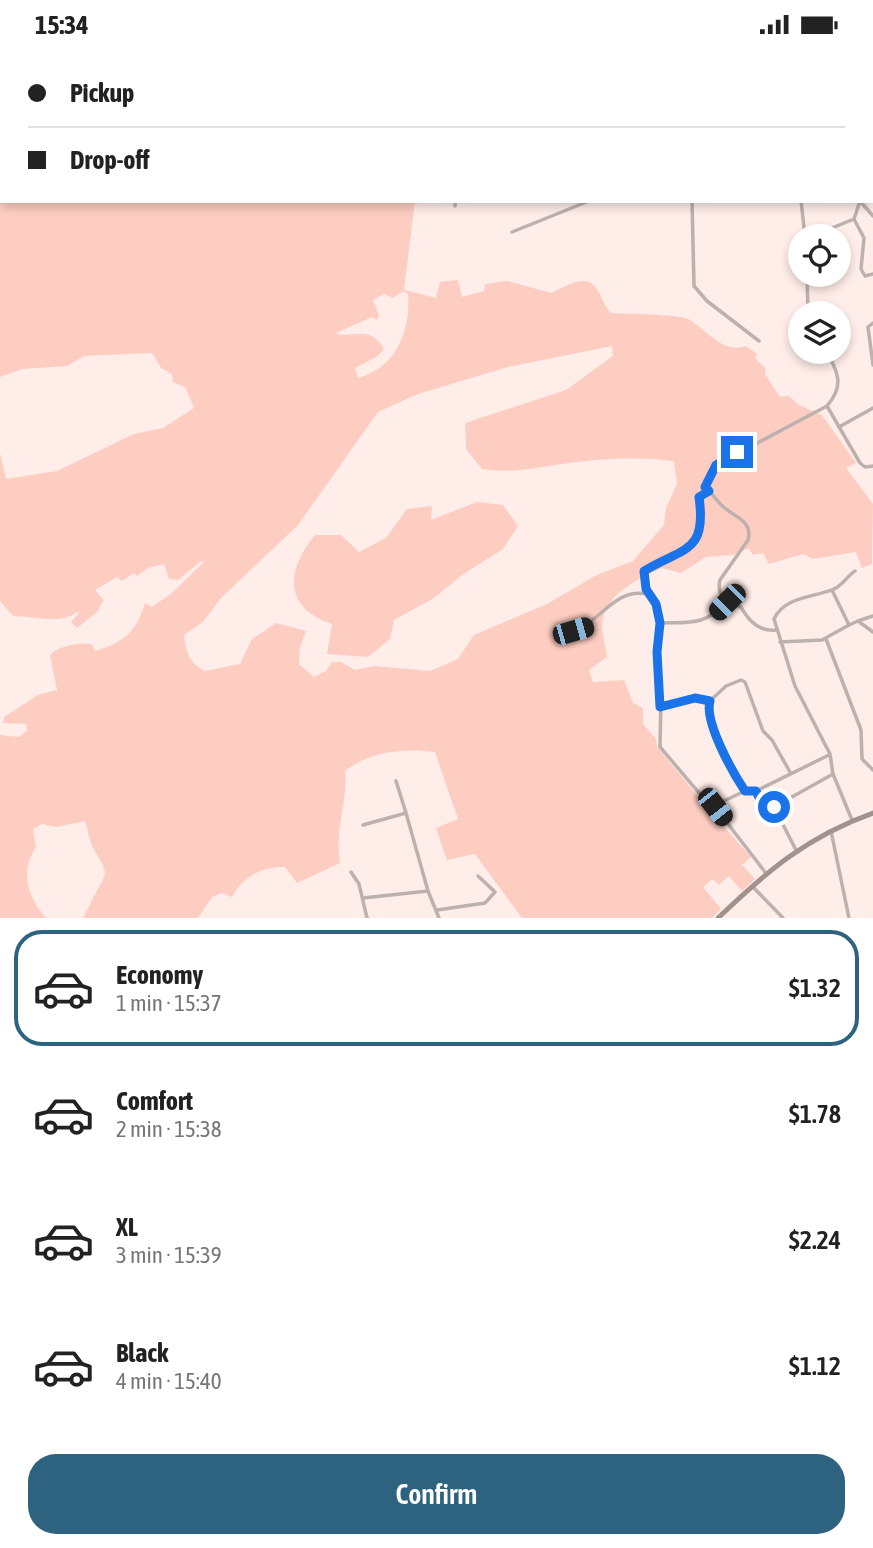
<!DOCTYPE html>
<html lang="en">
<head>
<meta charset="utf-8">
<style>
  body { margin:0; font-family:"Asap Condensed",sans-serif; background:#f2f2f2; color:#222; height:100vh; display:flex; flex-direction:column; font-size:26px; white-space:nowrap }
  * { box-sizing:border-box; margin:0 }
  p { font-size:23px; color:#767676 }
  .icon { flex:none; width:38px; height:38px; fill:none; stroke:currentColor; stroke-width:2; stroke-linecap:round; stroke-linejoin:round }
  .map { position:relative; height:869px; overflow:hidden }
  .side { display:flex; flex-direction:column; background:#fff; flex:1 }
  .side>* { flex:none }
  .top-card { position:absolute; left:0px; top:0px; width:873px; height:154px; box-shadow:0 4px 10px #0003; display:grid; align-content:center; height:154px; padding:0 28px; background:#fff }
  .buttons { position:absolute; left:788px; top:175px; display:grid; gap:14px }
  .buttons a { display:grid; place-items:center; width:63px; height:63px; border-radius:50%; background:#fff; box-shadow:0 4px 10px #0003; font-size:35px }
  .end { position:absolute; width:32px; height:32px; margin:-16px; border:9px solid #1a73e8; background:#fff; box-shadow:0 0 0 4px #fff }
  .from { border-radius:50% }
  .car { position:absolute; width:21px; height:42px; margin:-21px -10px; border-radius:9px; box-shadow:0 0 5px 2px #0007; background:linear-gradient(#222 24%,#8ab4d8 0 40%,#222 0 76%,#8ab4d8 0 86%,#222 0) }
  .top-card b { display:flex; align-items:center; gap:24px; height:66px; font-size:26px }
  .top-card b+b { border-top:2px solid #e0e0e0 }
  .top-card i { width:18px; height:18px; background:#222 }
  ul { padding:12px 0 0; list-style:none }
  li { display:flex; align-items:center; gap:21px; height:116px; margin:0 14px 10px; padding:0 14px; border:4px solid transparent; border-radius:28px }
  li div { flex:1 }
  li b { display:block; font-size:26px }
  li em { font-style:normal; font-weight:600 }
  li.current { border-color:#2e637f }
  li>.icon { width:63px; height:63px; stroke-width:1.5 }
  .button { display:flex; gap:14px; margin-top:auto; padding:14px 28px }
  .button a { flex:1; height:80px; border-radius:28px; background:#2e637f; color:#fff; font-size:28px; font-weight:600; line-height:80px; text-align:center }
  .status { display:flex; justify-content:space-between; align-items:center; height:49px; padding:0 35px; background:#fff; direction:ltr }
  .status svg { height:19px; fill:currentColor }
  .map>svg:first-child { display:block }
  .green { fill:#fecdc1; fill-rule:evenodd }
  .lines { fill:none; stroke-linecap:round; stroke-linejoin:round }
  .street { stroke:#bdb1ae; stroke-width:3.5 }
  .secondary { stroke:#a3918d; stroke-width:5 }
  .route { stroke:#1a73e8; stroke-width:9 }
</style>
</head>
<body>
<div class="status"><b>15:34</b><svg viewBox="0 0 49 12"><path d="M0 12V9h3v3zM5 12V6h3v6zM10 12V3h3v9zM15 12V0h3v12zM26 1h20v11H26zM47 4h2v5h-2z"/></svg></div>
<div class="map">
<svg width="873" height="869" viewBox="0 0 873 869">
  <rect width="100%" height="100%" fill="#ffede9"/>
  <!-- green -->
  <g class="green">
    <path d="M0 125 2 152H415L404 241 436 249 440 233 458 231 462 248 484 242 485 235 507 232 552 244C563 238 586 224 596 239 602 246 602 254 611 264 627 265 676 265 688 270 705 279 723 306 746 297L757 305 755 309 766 320 765 325 780 348 789 347 799 356 822 366 856 414 846 419 873 455 872 515 862 519 856 503 813 510 803 505 769 515 763 504 753 506 749 499 733 506 706 508 681 524 662 519C640 529 610 542 603 569 600 580 606 597 607 608L589 621 593 633 624 631 633 654 643 659V675L656 690 657 698C689 736 718 772 751 808L742 816 755 830 742 842 729 827 719 836 713 830 703 838 721 860 712 869H522L475 805 447 811 436 779 458 770 435 703C404 699 370 702 345 722 348 753 334 782 340 814L297 834 285 818C262 817 243 828 232 848L222 844 212 848 198 869H83L105 826C105 814 95 806 91 794 88 787 88 779 85 772L57 778 42 775 33 780 36 798C20 823 27 847 46 869H0V686L19 688 27 682 26 675 3 674 4 668 38 646 57 641 50 606C58 597 80 593 92 595L95 602C125 593 136 583 145 554L152 558 172 544 205 512 200 513 178 531 169 530 164 515 148 519 137 527 134 524 122 532 117 528 95 541 104 551 97 563 77 579 71 573 79 564 77 563C60 576 35 567 13 567L0 552V404L6 430 57 422 134 385 163 379 194 359 185 338 173 333 172 325 161 319 152 304 84 307 67 317 22 320 0 328ZM403 242 408 245C411 281 396 319 358 329L355 319 378 307 384 300C369 274 353 291 336 284L372 268 377 271 379 267 373 251 384 245 393 249ZM612 297 613 307 566 341 465 374 466 400 482 420C516 425 537 418 569 414 604 409 639 408 674 412L677 435 666 459 664 476 633 512 597 526 547 555 474 586 458 610 430 622 374 617 355 621 341 613H332L326 622 314 628 299 615 300 599 306 582 276 574 252 590 240 615 205 622C189 614 186 603 184 586L203 573 221 549 298 476 378 363 418 345 508 318Z"/>
    <path d="M477 453 503 456 518 477 503 500 462 526 434 549 394 571 390 590 368 608 327 605 332 575C283 559 286 521 315 486H341L359 503 386 489 407 460 432 457 431 471Z"/>
  </g>
  <g class="lines">
    <!-- street -->
    <g class="street">
      <path d="M178 0 179 2"/>
      <path d="M229 0 230 2"/>
      <path d="M273 0 274 2"/>
      <path d="M498 0 501 2"/>
      <path d="M606 0 612 2"/>
      <path d="M27 2V0"/>
      <path d="M128 2 131 0"/>
      <path d="M205 2 209 0"/>
      <path d="M439 2 440 0"/>
      <path d="M552 2 553 0"/>
      <path d="M812 2 813 0"/>
      <path d="M867 2 869 0"/>
      <path d="M872 105 873 103"/>
      <path d="M455 152V157"/>
      <path d="M692 152 694 237 707 252 759 292"/>
      <path d="M801 152 805 187"/>
      <path d="M854 170 864 189 861 220 865 227 873 225"/>
      <path d="M512 183 589 152"/>
      <path d="M825 187 827 181 854 170 860 152 873 167"/>
      <path d="M807 226 808 264"/>
      <path d="M873 274 868 278 873 316"/>
      <path d="M827 357 860 414 865 418 873 417"/>
      <path d="M839 378 873 359"/>
      <path d="M709 442 705 438 716 416 827 357C844 337 839 325 827 303"/>
      <path d="M832 541 849 576 858 572 873 583"/>
      <path d="M858 572 873 567"/>
      <path d="M661 574C691 573 704 577 727 553"/>
      <path d="M776 581C759 583 748 571 741 558 727 556 716 546 720 531L748 491C753 474 738 469 726 460 719 455 715 448 709 442L699 448C706 504 684 498 644 522L646 540 656 555 661 574 657 603V629L661 647 660 698 711 758 745 742H756L761 753 774 758 796 801"/>
      <path d="M573 582C600 574 615 538 647 545"/>
      <path d="M826 590 861 681 862 710 873 721"/>
      <path d="M780 593 822 591 849 576"/>
      <path d="M661 658 696 649 710 652"/>
      <path d="M396 732 406 764"/>
      <path d="M745 742C733 723 704 673 710 652L726 637 741 631 745 633 763 682 772 691 790 723"/>
      <path d="M756 742 829 706"/>
      <path d="M715 758 765 823"/>
      <path d="M774 758 833 725"/>
      <path d="M852 771 833 725 830 705 795 637 774 570C785 547 813 549 834 540 842 537 847 527 855 522"/>
      <path d="M363 776 406 764 428 842 439 869"/>
      <path d="M831 782 849 869"/>
      <path d="M351 823 359 835 367 869"/>
      <path d="M753 838 783 869"/>
      <path d="M363 849 428 842"/>
      <path d="M437 861 485 854 495 843 478 827"/>
    </g>
    <!-- secondary -->
    <g class="secondary">
      <path d="M745 0 746 2"/>
      <path d="M872 140 873 141"/>
      <path d="M718 869C767 822 808 787 873 764"/>
    </g>
  </g>
  <g class="lines">
    <!-- route -->
    <path class="route" d="M737 403 716 416 705 438 709 442 699 448C707 504 684 498 644 522L646 540 656 555 660 574 657 603 660 658 695 649 710 652C704 673 733 724 745 742H756L761 753 774 758"/>
  </g>
</svg>
<div class="buttons">
<a><svg class="icon" aria-label="locate" viewBox="0 0 24 24"><circle cx="12" cy="12" r="6"/><path d="M12 2v4M12 18v4M2 12h4M18 12h4"/></svg></a>
<a><svg class="icon" aria-label="layers" viewBox="0 0 24 24"><path d="M12 4l9 5-9 5-9-5zM3 14l9 5 9-5"/></svg></a>
</div>
<i class="end from" style="left:774px;top:758px"></i>
<i class="end" style="left:737px;top:403px"></i>
<i class="car" style="left:727px;top:553px;rotate:225deg"></i>
<i class="car" style="left:573px;top:582px;rotate:74deg"></i>
<i class="car" style="left:715px;top:758px;rotate:142deg"></i>
<div class="top-card">
<b><i class="from"></i>Pickup</b>
<b><i></i>Drop-off</b>
</div>
</div>
<section class="side">
<ul>
<li class="current"><svg class="icon" aria-label="car" viewBox="0 0 24 24"><path d="M5 17H2v-5l4-1 3-4h7l3 4 3 1v5h-3M9 17h6M6 11h13"/><circle cx="7" cy="17" r="2"/><circle cx="17" cy="17" r="2"/></svg><div><b>Economy</b><p>1 min · 15:37</p></div><em>$1.32</em></li>
<li><svg class="icon" aria-label="car" viewBox="0 0 24 24"><path d="M5 17H2v-5l4-1 3-4h7l3 4 3 1v5h-3M9 17h6M6 11h13"/><circle cx="7" cy="17" r="2"/><circle cx="17" cy="17" r="2"/></svg><div><b>Comfort</b><p>2 min · 15:38</p></div><em>$1.78</em></li>
<li><svg class="icon" aria-label="car" viewBox="0 0 24 24"><path d="M5 17H2v-5l4-1 3-4h7l3 4 3 1v5h-3M9 17h6M6 11h13"/><circle cx="7" cy="17" r="2"/><circle cx="17" cy="17" r="2"/></svg><div><b>XL</b><p>3 min · 15:39</p></div><em>$2.24</em></li>
<li><svg class="icon" aria-label="car" viewBox="0 0 24 24"><path d="M5 17H2v-5l4-1 3-4h7l3 4 3 1v5h-3M9 17h6M6 11h13"/><circle cx="7" cy="17" r="2"/><circle cx="17" cy="17" r="2"/></svg><div><b>Black</b><p>4 min · 15:40</p></div><em>$1.12</em></li>
</ul>
<div class="button"><a>Confirm</a></div>
</section>
</body>
</html>
